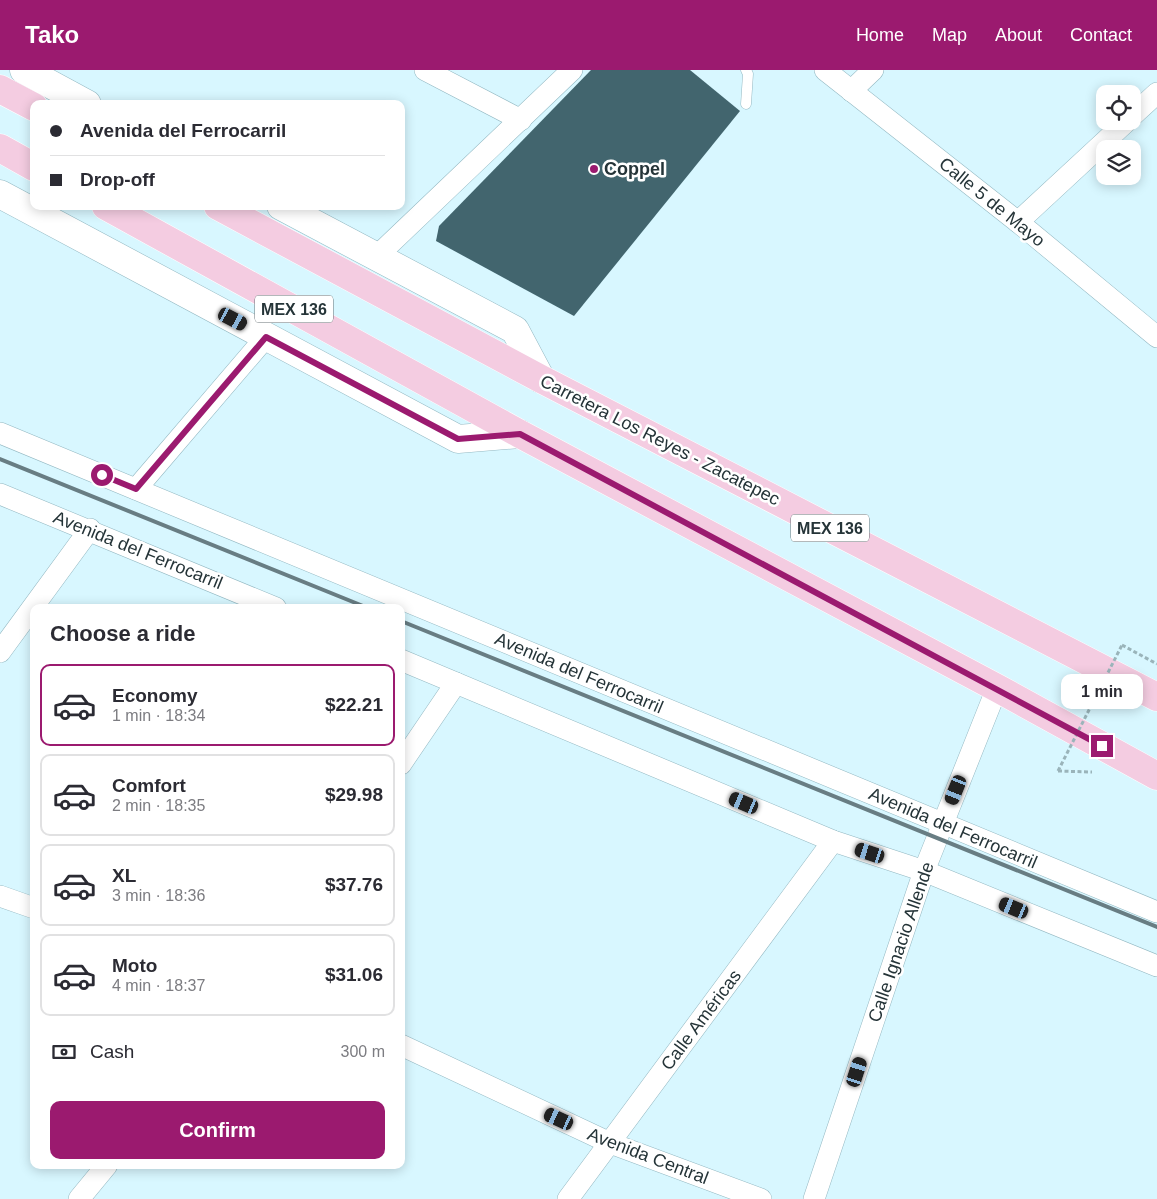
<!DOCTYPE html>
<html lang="en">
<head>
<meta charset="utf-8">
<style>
  body { margin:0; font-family:Arial,sans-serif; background:#f7f7f7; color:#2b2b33; height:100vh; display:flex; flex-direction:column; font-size:19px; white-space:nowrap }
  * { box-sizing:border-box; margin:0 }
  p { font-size:16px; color:#7c7c81 }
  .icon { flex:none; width:28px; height:28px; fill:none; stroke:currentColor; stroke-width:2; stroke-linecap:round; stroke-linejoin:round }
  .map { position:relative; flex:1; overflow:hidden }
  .details { position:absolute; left:30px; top:534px; width:375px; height:565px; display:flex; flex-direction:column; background:#fff; border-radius:10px; box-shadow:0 2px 12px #0003 }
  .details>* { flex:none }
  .top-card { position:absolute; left:30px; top:30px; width:375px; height:110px; border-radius:10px; box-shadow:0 2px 12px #0003; display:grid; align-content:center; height:110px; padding:0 20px; background:#fff }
  .buttons { position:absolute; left:1096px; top:15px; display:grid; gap:10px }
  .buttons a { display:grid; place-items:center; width:45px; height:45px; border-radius:10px; background:#fff; box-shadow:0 2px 12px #0003; font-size:25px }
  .end { position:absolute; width:22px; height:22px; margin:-11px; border:6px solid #9b1a6f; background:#fff; box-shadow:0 0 0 2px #fff }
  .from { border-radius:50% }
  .bubble { position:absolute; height:35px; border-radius:10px; background:#fff; box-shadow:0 2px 12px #0003; font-size:16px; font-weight:600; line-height:35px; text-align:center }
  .car { position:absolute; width:15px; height:30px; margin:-15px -8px; border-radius:6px; box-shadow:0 0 4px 1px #0007; background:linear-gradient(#222 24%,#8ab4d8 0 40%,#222 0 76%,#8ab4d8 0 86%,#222 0) }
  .top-card b { display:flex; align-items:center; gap:18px; height:48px; font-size:19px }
  .top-card b+b { border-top:1px solid #e1e1e2 }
  .top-card i { width:12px; height:12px; background:#2b2b33 }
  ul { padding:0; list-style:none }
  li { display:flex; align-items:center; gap:15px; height:82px; margin:0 10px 8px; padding:0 10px; border:2px solid #e1e1e2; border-radius:10px }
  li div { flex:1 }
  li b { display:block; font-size:19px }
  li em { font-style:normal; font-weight:600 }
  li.current { border-color:#9b1a6f }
  li>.icon { width:45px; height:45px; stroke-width:1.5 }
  h2 { padding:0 20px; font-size:22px; line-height:60px }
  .pay { display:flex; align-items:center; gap:12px; height:55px; padding:0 20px; font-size:19px }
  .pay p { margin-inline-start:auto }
  .button { display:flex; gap:10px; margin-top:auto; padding:10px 20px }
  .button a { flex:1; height:58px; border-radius:10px; background:#9b1a6f; color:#fff; font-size:20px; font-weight:600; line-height:58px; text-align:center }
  header { display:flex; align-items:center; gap:30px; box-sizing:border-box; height:70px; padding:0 25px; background:#9b1a6f; color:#fff }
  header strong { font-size:24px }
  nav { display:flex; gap:28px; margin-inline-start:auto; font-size:18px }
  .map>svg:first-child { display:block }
  .building { fill:#42656e }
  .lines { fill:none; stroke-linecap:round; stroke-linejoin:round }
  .lane-casing { stroke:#93b8c2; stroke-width:11 }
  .street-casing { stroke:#93b8c2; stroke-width:22 }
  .secondary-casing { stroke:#93b8c2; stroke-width:29 }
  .primary-casing { stroke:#fff; stroke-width:29 }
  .path { stroke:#9ab4ba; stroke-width:3; stroke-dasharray:4 2.5; stroke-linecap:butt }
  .lane { stroke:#fff; stroke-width:10 }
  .street { stroke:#fff; stroke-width:21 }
  .secondary { stroke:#fff; stroke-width:28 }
  .primary { stroke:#f4cce1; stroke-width:28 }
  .rail { stroke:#687d83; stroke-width:4 }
  .path-bridge { stroke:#9ab4ba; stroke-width:3; stroke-dasharray:4 2.5; stroke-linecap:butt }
  .route { stroke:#9b1a6f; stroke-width:6 }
  .poi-dot { fill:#9b1a6f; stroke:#fff; stroke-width:2 }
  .labels { text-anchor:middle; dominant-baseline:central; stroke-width:5; stroke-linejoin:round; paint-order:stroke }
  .shield { fill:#fff; stroke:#667174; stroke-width:1 }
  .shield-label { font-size:16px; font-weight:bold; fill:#253438 }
  .poi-label { font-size:18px; font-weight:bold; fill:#253438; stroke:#fff; text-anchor:start }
  .street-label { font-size:18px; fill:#253438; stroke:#fff }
</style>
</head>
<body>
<header>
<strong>Tako</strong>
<nav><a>Home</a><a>Map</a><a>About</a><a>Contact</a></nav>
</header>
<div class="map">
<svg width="1157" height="1129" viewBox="0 0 1157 1129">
  <rect width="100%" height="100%" fill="#d8f7ff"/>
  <!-- building -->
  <path class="building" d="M591 0H690L740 41 574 246 436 171 439 156Z"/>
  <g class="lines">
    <defs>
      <path id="lane" d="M746 34 748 4 746 0"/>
      <g id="street">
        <path d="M425 0 521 50"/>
        <path d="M825 0 1018 152 1157 267"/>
        <path d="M851 21 873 0"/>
        <path d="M1132 46 1157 23"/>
        <path d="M1018 152 1127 51"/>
        <path d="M376 187 572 0"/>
        <path d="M0 363 1157 842"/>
        <path d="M136 419 266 267"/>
        <path d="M0 424 276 538"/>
        <path d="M0 582 90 459"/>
        <path d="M401 590 833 771 924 801 1157 896"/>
        <path d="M401 694 456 613"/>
        <path d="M0 826 34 838"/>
        <path d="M401 975 610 1073 761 1129"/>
        <path d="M79 1129 107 1095"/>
        <path d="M568 1129 833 771"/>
        <path d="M814 1129 924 801 997 618"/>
      </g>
      <g id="secondary">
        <path d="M24 0 87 34"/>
        <path d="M0 124 458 369 520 364"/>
        <path d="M281 136 515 260 541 309"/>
      </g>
      <g id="primary">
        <path d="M0 19 34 37"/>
        <path d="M0 78 34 97"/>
        <path d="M106 136 520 364 997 618 1157 706"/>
        <path d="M218 136 541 309 1157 627"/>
      </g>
    </defs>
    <!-- lane casing -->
    <use href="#lane" class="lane-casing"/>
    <!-- street casing -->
    <use href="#street" class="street-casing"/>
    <!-- secondary casing -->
    <use href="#secondary" class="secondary-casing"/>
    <!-- primary casing -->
    <use href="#primary" class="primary-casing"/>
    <!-- path -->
    <g class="path">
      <path d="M1122 575 1157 594"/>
      <path d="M1058 701 1092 702"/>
    </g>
    <!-- lane -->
    <use href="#lane" class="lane"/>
    <!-- street -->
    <use href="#street" class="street"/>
    <!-- secondary -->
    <use href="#secondary" class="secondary"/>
    <!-- primary -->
    <use href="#primary" class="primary"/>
    <!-- rail -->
    <g class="rail">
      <path d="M0 389 368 538"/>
      <path d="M401 551 1157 857"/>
    </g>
    <!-- path-bridge -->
    <path class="path-bridge" d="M1058 701 1122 575"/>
  </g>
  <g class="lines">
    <!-- route -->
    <path class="route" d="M102 405 136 419 266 267 458 369 520 364 1102 676"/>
  </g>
  <!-- markers -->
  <circle class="poi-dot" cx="594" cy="99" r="5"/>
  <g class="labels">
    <!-- shield labels -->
    <g class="shield">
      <rect x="255" y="225.5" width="78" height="27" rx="4"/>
      <rect x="791" y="444.5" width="78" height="27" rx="4"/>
    </g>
    <g class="shield-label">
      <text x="294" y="239">MEX 136</text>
      <text x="830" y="458">MEX 136</text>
    </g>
    <!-- poi labels -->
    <g class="poi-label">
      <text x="604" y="99">Coppel</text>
    </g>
    <!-- street labels -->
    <g class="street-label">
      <text transform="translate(992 132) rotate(39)">Calle 5 de Mayo</text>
      <text transform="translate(660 370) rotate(27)">Carretera Los Reyes - Zacatepec</text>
      <text transform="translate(138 480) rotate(22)">Avenida del Ferrocarril</text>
      <text transform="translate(579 603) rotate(23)">Avenida del Ferrocarril</text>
      <text transform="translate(953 758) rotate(23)">Avenida del Ferrocarril</text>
      <text transform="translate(901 872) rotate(-71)">Calle Ignacio Allende</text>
      <text transform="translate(701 950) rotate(-53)">Calle Américas</text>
      <text transform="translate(648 1086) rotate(21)">Avenida Central</text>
    </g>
  </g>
</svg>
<div class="buttons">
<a><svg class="icon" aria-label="locate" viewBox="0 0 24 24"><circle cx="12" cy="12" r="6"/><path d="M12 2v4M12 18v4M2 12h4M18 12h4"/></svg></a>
<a><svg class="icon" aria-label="layers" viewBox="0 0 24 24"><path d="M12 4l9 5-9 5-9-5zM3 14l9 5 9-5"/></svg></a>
</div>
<i class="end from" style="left:102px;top:405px"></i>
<i class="end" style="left:1102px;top:676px"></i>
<div class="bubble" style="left:1061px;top:604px;width:82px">1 min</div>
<i class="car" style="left:233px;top:249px;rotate:118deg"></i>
<i class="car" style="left:956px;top:720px;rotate:202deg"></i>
<i class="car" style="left:744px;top:733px;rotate:293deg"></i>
<i class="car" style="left:870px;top:783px;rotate:288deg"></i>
<i class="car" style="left:1014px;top:838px;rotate:292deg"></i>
<i class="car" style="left:857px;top:1002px;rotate:18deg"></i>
<i class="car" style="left:559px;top:1049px;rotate:295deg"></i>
<div class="top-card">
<b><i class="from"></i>Avenida del Ferrocarril</b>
<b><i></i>Drop-off</b>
</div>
<section class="details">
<h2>Choose a ride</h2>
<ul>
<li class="current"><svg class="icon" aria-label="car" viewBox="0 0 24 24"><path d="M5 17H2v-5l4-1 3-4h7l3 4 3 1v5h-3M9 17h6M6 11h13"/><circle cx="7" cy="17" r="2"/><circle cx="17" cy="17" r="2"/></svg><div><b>Economy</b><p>1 min · 18:34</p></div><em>$22.21</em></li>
<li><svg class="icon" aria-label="car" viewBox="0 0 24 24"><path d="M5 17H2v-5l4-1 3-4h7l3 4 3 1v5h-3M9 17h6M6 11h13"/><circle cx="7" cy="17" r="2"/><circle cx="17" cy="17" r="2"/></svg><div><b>Comfort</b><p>2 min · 18:35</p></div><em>$29.98</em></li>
<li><svg class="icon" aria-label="car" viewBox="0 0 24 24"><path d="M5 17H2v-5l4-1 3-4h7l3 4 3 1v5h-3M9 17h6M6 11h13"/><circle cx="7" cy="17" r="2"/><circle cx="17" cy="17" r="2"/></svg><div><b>XL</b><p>3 min · 18:36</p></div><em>$37.76</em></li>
<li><svg class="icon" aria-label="car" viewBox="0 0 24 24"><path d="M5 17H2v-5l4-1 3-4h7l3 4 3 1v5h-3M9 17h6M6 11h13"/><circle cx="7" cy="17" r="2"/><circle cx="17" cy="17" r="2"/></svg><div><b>Moto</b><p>4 min · 18:37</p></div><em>$31.06</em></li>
</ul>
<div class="pay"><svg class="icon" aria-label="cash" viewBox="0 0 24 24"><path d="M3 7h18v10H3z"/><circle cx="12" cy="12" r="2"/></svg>Cash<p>300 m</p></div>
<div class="button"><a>Confirm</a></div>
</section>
</div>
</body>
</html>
